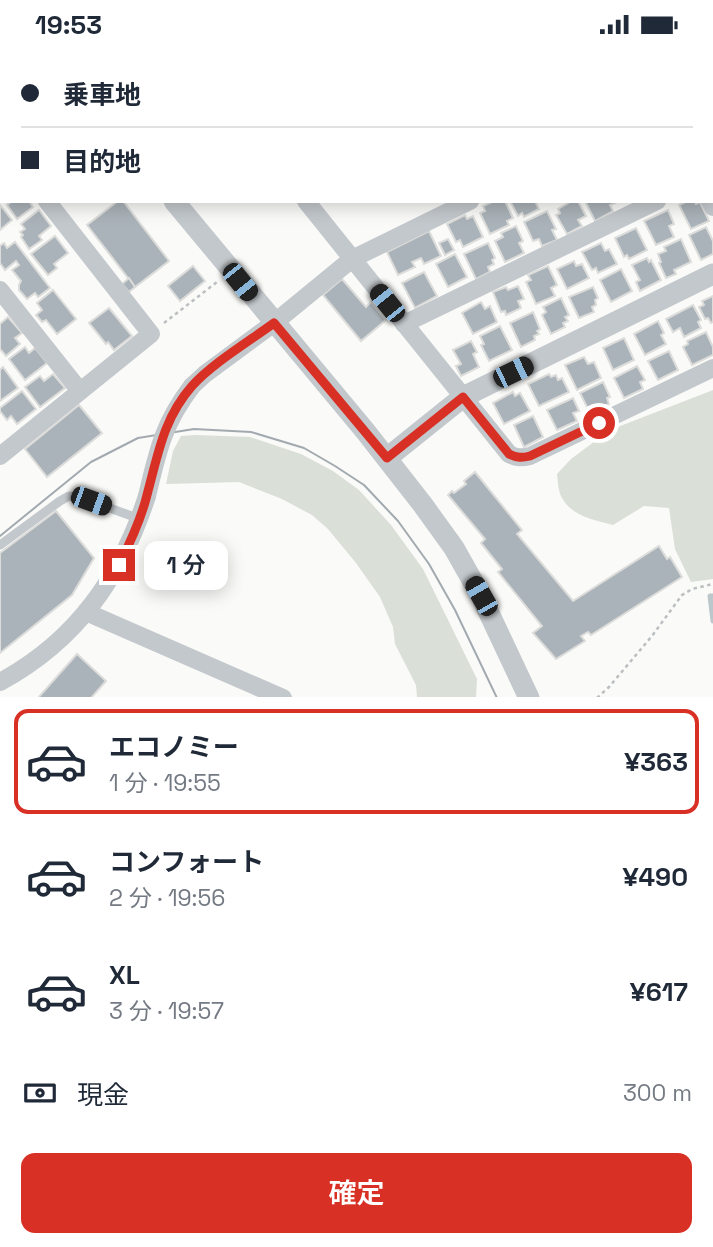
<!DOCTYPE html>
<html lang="ja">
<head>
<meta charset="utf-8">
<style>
  body { margin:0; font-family:"Space Grotesk","Noto Sans JP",sans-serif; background:#f6f6f7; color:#1f2937; height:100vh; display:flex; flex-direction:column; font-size:26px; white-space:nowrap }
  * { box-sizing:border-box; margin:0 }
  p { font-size:23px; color:#747a83 }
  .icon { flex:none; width:38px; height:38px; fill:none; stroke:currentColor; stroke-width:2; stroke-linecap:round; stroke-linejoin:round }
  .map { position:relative; height:648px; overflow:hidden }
  .details { display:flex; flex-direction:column; background:#fff; flex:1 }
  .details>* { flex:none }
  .banner { position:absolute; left:0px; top:0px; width:714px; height:154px; box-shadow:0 4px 18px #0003; display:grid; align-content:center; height:154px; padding:0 21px; background:#fff }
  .end { position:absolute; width:32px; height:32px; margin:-16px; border:9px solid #d93025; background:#fff; box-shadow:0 0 0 4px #fff }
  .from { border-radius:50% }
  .bubble { position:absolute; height:49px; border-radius:14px; background:#fff; box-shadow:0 4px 18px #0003; font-size:23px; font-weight:600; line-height:49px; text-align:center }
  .car { position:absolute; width:21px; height:42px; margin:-21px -10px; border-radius:9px; box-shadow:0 0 5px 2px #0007; background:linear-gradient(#222 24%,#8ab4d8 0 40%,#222 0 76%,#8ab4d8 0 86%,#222 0) }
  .banner b { display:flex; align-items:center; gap:24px; height:66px; font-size:26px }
  .banner b+b { border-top:2px solid #e0e1e3 }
  .banner i { width:18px; height:18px; background:#1f2937 }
  ul { padding:12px 0 0; list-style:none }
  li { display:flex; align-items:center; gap:21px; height:105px; margin:0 14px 10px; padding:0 7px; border:4px solid transparent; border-radius:14px }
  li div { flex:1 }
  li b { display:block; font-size:26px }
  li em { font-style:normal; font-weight:600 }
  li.active { border-color:#d93025 }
  li>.icon { width:63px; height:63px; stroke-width:1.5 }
  .pay { display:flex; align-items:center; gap:18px; height:77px; padding:0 21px; font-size:26px }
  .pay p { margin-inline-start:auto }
  .button { display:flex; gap:14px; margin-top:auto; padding:14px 21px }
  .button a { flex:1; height:80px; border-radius:14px; background:#d93025; color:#fff; font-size:28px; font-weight:600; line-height:80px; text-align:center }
  .status { display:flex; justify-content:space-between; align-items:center; height:49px; padding:0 35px; background:#fff; direction:ltr }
  .status svg { height:19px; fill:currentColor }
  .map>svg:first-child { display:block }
  .green { fill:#dadfd7 }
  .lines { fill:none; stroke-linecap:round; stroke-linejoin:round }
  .stream { stroke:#bbc7cb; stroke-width:5 }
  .building { fill:#aab3b9; stroke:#dcdcda; stroke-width:2 }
  .path { stroke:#bbbfc2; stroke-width:2.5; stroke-dasharray:3.5 3.5; stroke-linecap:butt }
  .service { stroke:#c3c8cc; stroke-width:9 }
  .minor { stroke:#c3c8cc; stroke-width:18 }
  .tertiary { stroke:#c3c8cc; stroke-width:21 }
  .tram { stroke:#a2aab0; stroke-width:2 }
  .minor-bridge { stroke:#c3c8cc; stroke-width:18 }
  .route { stroke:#d93025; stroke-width:9 }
</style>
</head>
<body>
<div class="status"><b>19:53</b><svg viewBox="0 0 49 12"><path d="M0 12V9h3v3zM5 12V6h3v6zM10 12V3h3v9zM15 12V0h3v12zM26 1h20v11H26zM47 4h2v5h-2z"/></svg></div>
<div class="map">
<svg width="713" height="649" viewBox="0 0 713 649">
  <rect width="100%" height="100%" fill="#fafaf8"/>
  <!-- green -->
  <g class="green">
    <path d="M195 0H503L500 2H197Z"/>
    <path d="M713 341V530L691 533 675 500 669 459 644 457 613 476C594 471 572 467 562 449 558 442 558 432 557 425L571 410 610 381Z"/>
    <path d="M196 386 250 388 301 405 333 422 359 441 391 476 423 520 477 630 476 648H417L416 636 395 595 393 578 380 548 356 514 328 480 312 466 282 450 239 433 166 435 173 402 181 387Z"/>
  </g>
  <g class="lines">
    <!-- stream -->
    <path class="stream" d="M713 547H710L713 572"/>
  </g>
  <!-- building -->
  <g class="building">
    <path d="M691 0H712L713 15 712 2H692Z"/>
    <path d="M0 23 2 25V105L0 107Z"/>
    <path d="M12 152H29L33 158 17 170 7 156Z"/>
    <path d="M118 152H123L169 212 135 238 87 176Z"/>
    <path d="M494 152H505L513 169 507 172 509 176 490 185 480 164 485 162 483 157Z"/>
    <path d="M510 152H539L536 154 539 160 524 168 522 164 518 167Z"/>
    <path d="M572 152H578L586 167 578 171 582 177 567 185 556 166 560 164 558 160Z"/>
    <path d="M585 152H614L615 154 610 156 613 162 595 172Z"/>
    <path d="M687 152H694L696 155 700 153 709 172 691 180 679 156Z"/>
    <path d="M0 156 12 171 0 181Z"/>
    <path d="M39 161 51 177 39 187 42 191 29 200 21 188 23 186 20 183 25 180 21 175Z"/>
    <path d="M668 161 674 175 669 177 674 188 656 196 644 172Z"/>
    <path d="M547 162 556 180 552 181 557 191 542 197 539 190 533 192 524 173Z"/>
    <path d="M465 166 467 170 473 167 483 188 463 198 460 191 456 193 447 175Z"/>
    <path d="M516 177 523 192 519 194 524 204 505 213 495 192 503 188 501 184Z"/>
    <path d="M706 178 713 192V205L701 211 689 186Z"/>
    <path d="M636 179 647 201 629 210 627 206 624 208 615 189Z"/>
    <path d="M429 182 441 207 424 215 421 209 412 213 415 218 398 226 387 203Z"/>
    <path d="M55 187 68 204 54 215 57 219 48 226 31 205Z"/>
    <path d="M448 190 454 201 445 206 439 194Z"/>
    <path d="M681 190 691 213 674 221 676 225 666 229 659 214 661 213 658 205 666 202 664 198Z"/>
    <path d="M15 193 50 239 38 248 35 244 27 250 19 241V236L21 232 12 221 19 216 16 212 5 221 0 214V197L4 194 7 199Z"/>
    <path d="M488 194 495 209 492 211 494 215 488 218 490 223 476 230 464 205Z"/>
    <path d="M601 194 605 202 609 200 617 215 598 224 596 219 592 221 582 203Z"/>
    <path d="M455 205 467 228 448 238 436 215Z"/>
    <path d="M647 209 649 213 651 211 661 231 640 242 636 233 640 231 632 216Z"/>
    <path d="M574 212 576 217 582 215 589 229 567 240 557 220Z"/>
    <path d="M193 217 205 232 180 252 168 237Z"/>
    <path d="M548 217 557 236 551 239 555 247 536 255 526 233 531 231 528 226Z"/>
    <path d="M621 220 632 242 611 253 600 231Z"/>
    <path d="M424 223 437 247 415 259 402 234Z"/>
    <path d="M129 229 135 238 129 243 122 235Z"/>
    <path d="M342 230 366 258 371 253 386 271 361 292 323 246Z"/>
    <path d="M518 237 524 250 518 252 521 259 506 266 505 262 501 263 493 243 506 238 508 241Z"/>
    <path d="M593 238 598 249 595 251 596 256 592 258 594 263 579 269 569 248Z"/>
    <path d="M53 241 76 270 57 285 46 271 42 273 36 266 42 261 37 254Z"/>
    <path d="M713 247V273L711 274 708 269 705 270 699 258 704 256 702 252Z"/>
    <path d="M561 249 569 266 565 268 568 272 563 274 565 278 551 285 542 266 546 263 543 258Z"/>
    <path d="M481 253 485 260 490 257 497 273 473 285 462 264Z"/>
    <path d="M693 256 701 271 698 273 701 279 684 288 680 279 673 283 666 270Z"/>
    <path d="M109 259 132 287 114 301 108 293 106 295 89 274Z"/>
    <path d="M533 263 540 280 537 282 539 285 534 287 535 291 521 298 510 274Z"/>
    <path d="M8 268 22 284 15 289 20 295 6 307 0 300V275Z"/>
    <path d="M658 272 664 284 661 286 666 295 645 306 634 285Z"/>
    <path d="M500 277 512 301 489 312 481 296 484 295 480 287Z"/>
    <path d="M706 283 713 298V306L692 316 683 298 688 295 687 292Z"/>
    <path d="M624 289 634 311 613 321 603 299Z"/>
    <path d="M471 292 477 303 473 305 479 318 461 327 456 317 461 315 453 301Z"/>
    <path d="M25 298 29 304 35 299 47 314 25 331 9 310Z"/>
    <path d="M669 302 678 321 658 331 648 312Z"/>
    <path d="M584 308 588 315 594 313 601 329 577 341 565 316Z"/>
    <path d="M637 317 645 331 640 333 643 340 624 349 614 329Z"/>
    <path d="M3 318 18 339 0 352V321Z"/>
    <path d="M53 325 65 339 40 358 25 338 40 327 44 332Z"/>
    <path d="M549 325 551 328 556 326 558 331 562 329 569 343 539 357 528 335Z"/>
    <path d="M603 333 610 348 607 349 609 355 590 364 580 344Z"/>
    <path d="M22 342 36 360 17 375 11 367 7 371 0 362V359Z"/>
    <path d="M513 343 515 347 520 344 530 362 504 375 493 354Z"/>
    <path d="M573 349 579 362 573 364 577 372 557 381 547 361Z"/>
    <path d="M79 356 102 384 47 428 25 400Z"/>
    <path d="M533 367 543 388 524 398 514 376Z"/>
    <path d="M475 423 522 481 517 485 573 552 659 497 667 510 670 508 682 528 591 586 588 583 581 587 585 592 556 610 533 584 542 577 498 523 502 520 481 494 485 490 448 446 452 442 454 444 466 435 464 432Z"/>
    <path d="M56 462 94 509 72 546 0 604V504Z"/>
    <path d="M77 605 106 632 91 649H38Z"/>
  </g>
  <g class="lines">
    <!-- path -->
    <g class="path">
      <path d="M508 2 511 0"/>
      <path d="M164 274 217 233"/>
      <path d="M597 649 609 638 652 587 682 546 692 540 713 535"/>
    </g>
    <!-- service -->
    <path class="service" d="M0 496 60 452 69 447 79 448 140 470"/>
    <!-- minor -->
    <g class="minor">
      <path d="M183 0 185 2"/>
      <path d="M712 33H713"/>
      <path d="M712 126 713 125"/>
      <path d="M0 141 2 139"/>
      <path d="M306 152 509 405C517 409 522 409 530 407L713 319"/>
      <path d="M710 152 713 158"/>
      <path d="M0 241 80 342"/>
      <path d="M404 275 657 152"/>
      <path d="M192 337 205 325 274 274 352 210 470 152"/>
      <path d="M0 407 151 285 47 152"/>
      <path d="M86 563 283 649"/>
      <path d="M0 633C76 592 121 528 147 447"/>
    </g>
    <!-- tertiary -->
    <g class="tertiary">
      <path d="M49 0 51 2"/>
      <path d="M174 152 366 383 423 456 454 499 481 547 529 649"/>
      <path d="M387 409 463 348 713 225"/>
    </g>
    <!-- tram -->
    <path class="tram" d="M0 487 91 413 138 389 194 380 251 383 304 399 335 417 364 436 398 472 429 515 455 561 497 649"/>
    <!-- minor-bridge -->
    <path class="minor-bridge" d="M147 447C158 401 163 375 192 337"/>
  </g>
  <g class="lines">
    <!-- route -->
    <path class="route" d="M119 516C130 494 141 471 147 446 158 406 163 370 192 337 213 314 248 293 274 274L387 409 463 348 509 405C517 409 522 409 530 407L599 374"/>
  </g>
</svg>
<i class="end from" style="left:599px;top:374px"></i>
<i class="end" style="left:119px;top:516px"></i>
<div class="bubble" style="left:144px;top:492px;width:84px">1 分</div>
<i class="car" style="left:240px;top:233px;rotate:141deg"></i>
<i class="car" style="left:387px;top:254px;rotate:321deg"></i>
<i class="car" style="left:513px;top:323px;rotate:64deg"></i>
<i class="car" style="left:91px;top:452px;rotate:110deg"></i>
<i class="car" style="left:481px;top:547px;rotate:330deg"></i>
<div class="banner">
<b><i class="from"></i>乗車地</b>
<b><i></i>目的地</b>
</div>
</div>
<section class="details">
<ul>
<li class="active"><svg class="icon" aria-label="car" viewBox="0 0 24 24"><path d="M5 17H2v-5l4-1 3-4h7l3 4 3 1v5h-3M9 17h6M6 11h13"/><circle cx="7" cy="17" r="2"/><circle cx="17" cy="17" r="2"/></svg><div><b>エコノミー</b><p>1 分 · 19:55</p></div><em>¥363</em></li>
<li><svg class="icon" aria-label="car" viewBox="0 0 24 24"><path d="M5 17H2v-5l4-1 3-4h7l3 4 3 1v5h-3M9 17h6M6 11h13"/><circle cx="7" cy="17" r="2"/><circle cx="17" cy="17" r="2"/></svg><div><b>コンフォート</b><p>2 分 · 19:56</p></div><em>¥490</em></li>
<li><svg class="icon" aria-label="car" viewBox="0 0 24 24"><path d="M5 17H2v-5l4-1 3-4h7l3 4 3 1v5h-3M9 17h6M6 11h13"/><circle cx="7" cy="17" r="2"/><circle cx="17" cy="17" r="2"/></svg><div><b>XL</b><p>3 分 · 19:57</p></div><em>¥617</em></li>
</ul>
<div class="pay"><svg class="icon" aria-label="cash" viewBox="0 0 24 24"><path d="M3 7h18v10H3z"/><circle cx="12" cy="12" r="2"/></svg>現金<p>300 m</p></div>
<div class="button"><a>確定</a></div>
</section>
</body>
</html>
